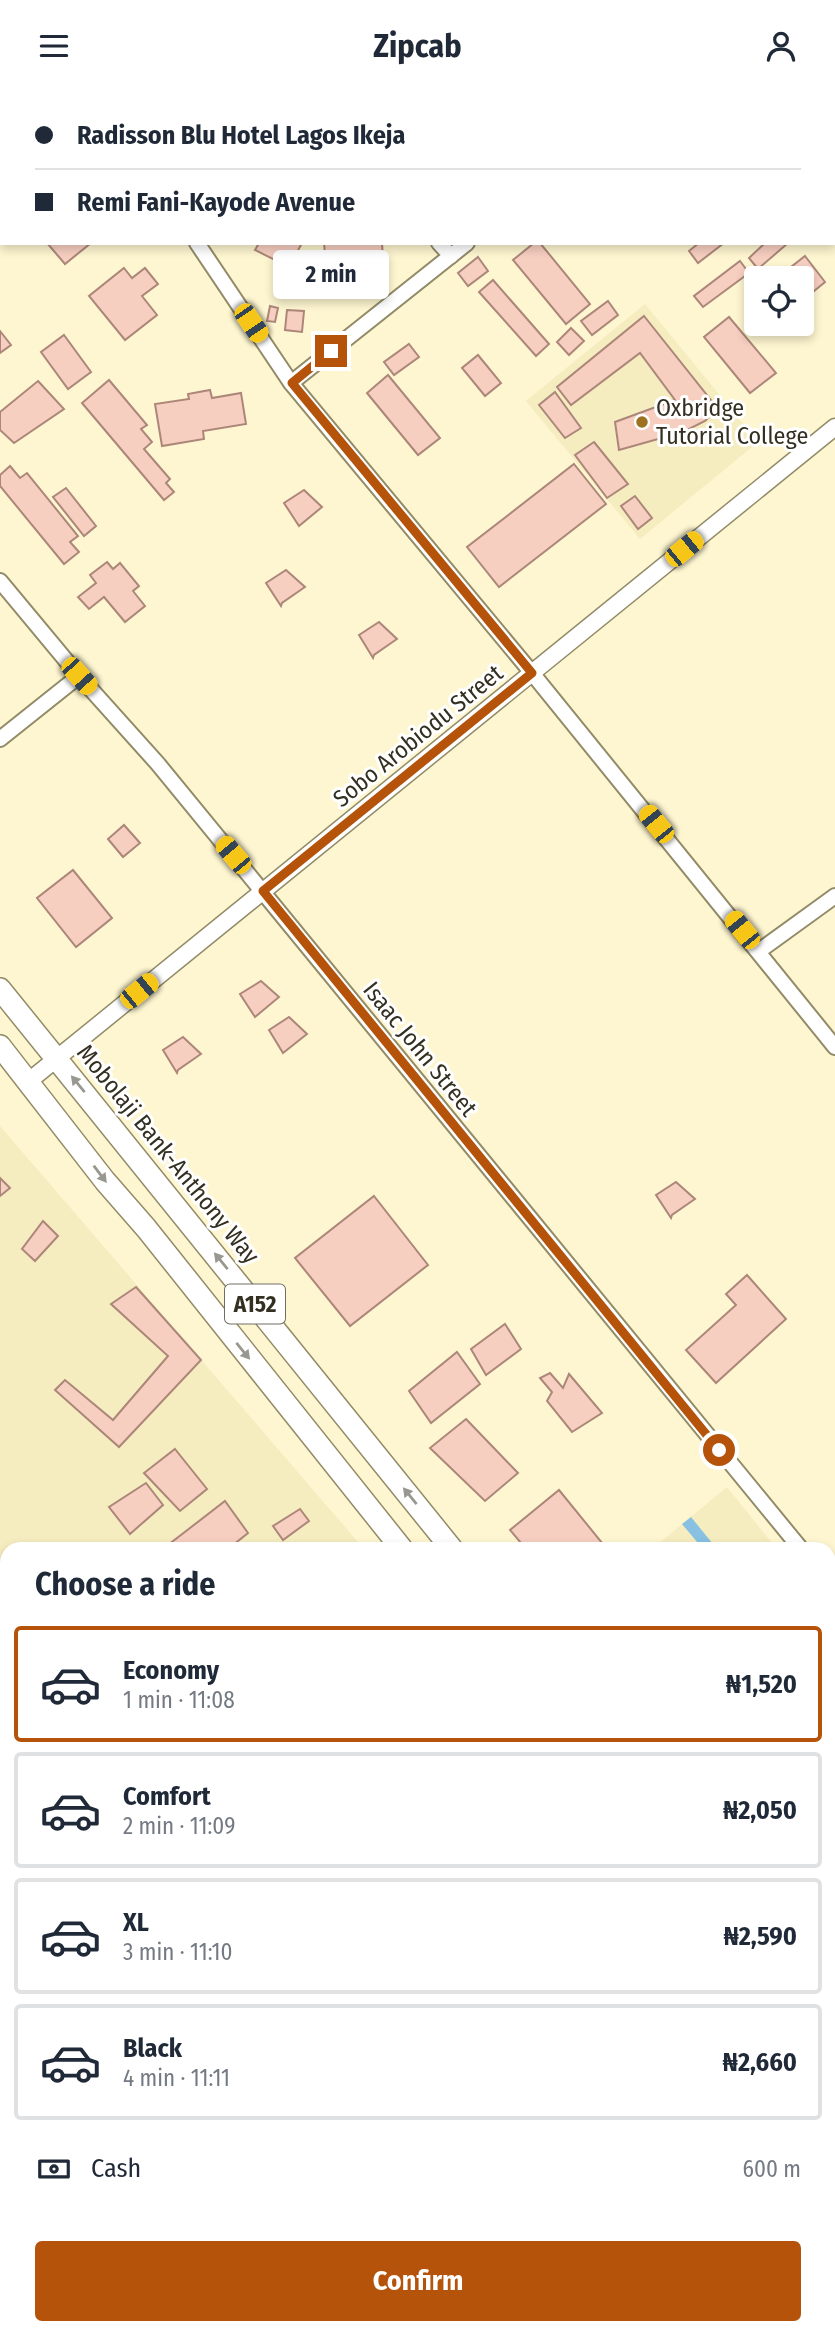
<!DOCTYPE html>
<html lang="en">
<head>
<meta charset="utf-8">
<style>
  body { margin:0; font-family:"Fira Sans Condensed",sans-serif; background:#f2f2f3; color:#1f2937; height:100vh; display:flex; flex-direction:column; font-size:26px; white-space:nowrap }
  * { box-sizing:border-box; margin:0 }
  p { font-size:23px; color:#747a83 }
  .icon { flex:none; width:38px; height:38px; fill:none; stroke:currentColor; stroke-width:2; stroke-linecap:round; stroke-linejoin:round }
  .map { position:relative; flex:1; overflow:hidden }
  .panel { position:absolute; left:0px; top:1451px; width:836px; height:793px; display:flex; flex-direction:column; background:#fff; border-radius:21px 21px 0 0; box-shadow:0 4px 10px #0003 }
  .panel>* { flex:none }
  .hud { position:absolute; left:0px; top:0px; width:836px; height:154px; box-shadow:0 4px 10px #0003; display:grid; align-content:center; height:154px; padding:0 35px; background:#fff }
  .buttons { position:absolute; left:744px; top:175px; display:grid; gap:14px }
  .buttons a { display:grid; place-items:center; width:70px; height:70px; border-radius:7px; background:#fff; box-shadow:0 4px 10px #0003; font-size:35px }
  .end { position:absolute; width:32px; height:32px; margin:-16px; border:9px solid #b45309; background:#fff; box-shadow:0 0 0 4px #fff }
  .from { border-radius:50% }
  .bubble { position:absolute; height:49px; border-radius:7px; background:#fff; box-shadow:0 4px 10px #0003; font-size:23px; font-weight:700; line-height:49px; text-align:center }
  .car { position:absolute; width:21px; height:42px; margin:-21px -10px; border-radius:9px; box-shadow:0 0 5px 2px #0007; background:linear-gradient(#f5c518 24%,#345 0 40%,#f5c518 0 76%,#345 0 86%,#f5c518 0) }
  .hud b { display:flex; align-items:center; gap:24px; height:66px; font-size:26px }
  .hud b+b { border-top:2px solid #e0e1e3 }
  .hud i { width:18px; height:18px; background:#1f2937 }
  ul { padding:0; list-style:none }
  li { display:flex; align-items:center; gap:21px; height:116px; margin:0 14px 10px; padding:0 21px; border:4px solid #e0e1e3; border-radius:7px }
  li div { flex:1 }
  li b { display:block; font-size:26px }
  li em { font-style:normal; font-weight:700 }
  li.active { border-color:#b45309 }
  li>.icon { width:63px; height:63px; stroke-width:1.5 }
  h2 { padding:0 35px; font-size:32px; line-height:84px }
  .pay { display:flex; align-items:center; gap:18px; height:77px; padding:0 35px; font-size:26px }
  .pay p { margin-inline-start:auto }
  .button { display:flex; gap:14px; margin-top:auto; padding:14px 35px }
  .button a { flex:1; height:80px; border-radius:7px; background:#b45309; color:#fff; font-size:28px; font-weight:700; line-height:80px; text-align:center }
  header { display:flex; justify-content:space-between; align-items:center; height:91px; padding:0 35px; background:#fff; font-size:32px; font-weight:700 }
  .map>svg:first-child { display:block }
  .built { fill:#f5ecbf }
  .green { fill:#c0e9c3 }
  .water { fill:#88c1e1 }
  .building { fill:#f7cfc1; stroke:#ac8779; stroke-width:2 }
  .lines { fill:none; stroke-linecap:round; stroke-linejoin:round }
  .minor-casing { stroke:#928b68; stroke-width:18 }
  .tertiary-casing { stroke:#928b68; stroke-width:19 }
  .primary-casing { stroke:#928b68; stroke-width:24 }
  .minor { stroke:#fff; stroke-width:14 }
  .tertiary { stroke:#fff; stroke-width:16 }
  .primary { stroke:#fff; stroke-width:21 }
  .oneway { fill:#999890 }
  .route { stroke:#b45309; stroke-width:9 }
  .poi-dot { fill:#9e7121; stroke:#fff; stroke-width:2.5 }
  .labels { text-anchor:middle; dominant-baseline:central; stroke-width:6; stroke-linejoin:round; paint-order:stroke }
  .shield { fill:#fff; stroke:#706e64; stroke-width:2 }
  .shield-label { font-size:23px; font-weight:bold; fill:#333021 }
  .poi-label { font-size:24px; fill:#333021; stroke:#fff; text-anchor:start }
  .street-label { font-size:24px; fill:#333021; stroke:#fff }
</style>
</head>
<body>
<header><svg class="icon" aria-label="menu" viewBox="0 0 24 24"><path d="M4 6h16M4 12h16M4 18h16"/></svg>Zipcab<svg class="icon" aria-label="person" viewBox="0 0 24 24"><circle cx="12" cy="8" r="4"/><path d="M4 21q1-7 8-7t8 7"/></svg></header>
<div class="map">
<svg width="835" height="2243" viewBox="0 0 835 2243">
  <rect width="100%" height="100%" fill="#fef6d0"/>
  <!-- built -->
  <g class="built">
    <path d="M645 213 758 351 640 448 526 310Z"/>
    <path d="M0 1035 364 1458H7V1787L0 1793Z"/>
    <path d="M727 1396 777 1458H652Z"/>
    <path d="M830 1521 835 1528V1857L830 1850Z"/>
    <path d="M835 2150V2243H715L723 2237 830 2236V2154Z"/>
    <path d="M61 2236 634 2237 626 2243H52Z"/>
  </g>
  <!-- green -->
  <path class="green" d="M7 1787V2236L61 2237 52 2243H0V1793Z"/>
  <!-- water -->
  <path class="water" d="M691 1426 717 1458H703L682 1433Z"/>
  <!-- building -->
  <g class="building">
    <path d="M477 0H520L521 2H474Z"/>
    <path d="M47 152H91L65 173Z"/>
    <path d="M259 152H302L289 176 255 159Z"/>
    <path d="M324 152H382L384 184 327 188Z"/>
    <path d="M534 152H540L590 213 566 233 513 169Z"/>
    <path d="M699 152H724L698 172 689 160Z"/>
    <path d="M765 152H788L758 178 749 167Z"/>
    <path d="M805 165 825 191 802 210V187H777Z"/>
    <path d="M478 166 488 180 468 195 458 182Z"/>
    <path d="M740 170 749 182 703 216 694 205Z"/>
    <path d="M124 177 132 187 145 177 158 193 142 205 157 224 125 249 89 205Z"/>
    <path d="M493 189 549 253 536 265 479 201Z"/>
    <path d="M608 210 618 224 592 244 581 230Z"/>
    <path d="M270 215 278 217 275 231 267 230Z"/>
    <path d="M287 219 304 220 302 241 285 239Z"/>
    <path d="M644 225 718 318 705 330 683 341 619 359 615 331 675 309 640 262 571 314 557 296Z"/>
    <path d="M729 226 776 282 750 302 704 246Z"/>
    <path d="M571 237 584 250 569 264 557 251Z"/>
    <path d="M0 240 11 254 0 262Z"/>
    <path d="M64 244 91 281 68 298 41 261Z"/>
    <path d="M409 253 419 266 394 284 384 271Z"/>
    <path d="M478 264 501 292 485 305 462 277Z"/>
    <path d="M388 284 440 347 418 364 367 302Z"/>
    <path d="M109 289 147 334 141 338 152 351 144 358 170 388 166 392 174 401 164 409 82 312Z"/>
    <path d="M38 290 64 318 14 352 0 339V321Z"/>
    <path d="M210 299 212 307 241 302 246 333 203 340 204 348 162 355 155 313 189 308 188 303Z"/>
    <path d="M555 301 581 337 565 347 539 314Z"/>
    <path d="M594 351 628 393 607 407 575 364Z"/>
    <path d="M574 373 606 413 499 496 467 456Z"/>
    <path d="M10 375 20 387 27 382 78 445 70 451 79 461 64 473 0 395V384Z"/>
    <path d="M66 397 96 435 84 445 53 406Z"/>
    <path d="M304 399 322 416 299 435 284 412Z"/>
    <path d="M635 405 652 427 638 438 621 415Z"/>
    <path d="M107 471 113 478 120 472 139 495 133 500 145 515 125 531 104 506 89 518 78 506 96 492 90 484Z"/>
    <path d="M286 479 305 496 282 512 281 515 266 492Z"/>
    <path d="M379 531 397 548 374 564 373 567 359 544Z"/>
    <path d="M124 734 140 752 123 766 108 748Z"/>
    <path d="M73 779 112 827 76 856 37 807Z"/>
    <path d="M261 890 279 906 255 926 240 903Z"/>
    <path d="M289 926 307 943 283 962 269 939Z"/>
    <path d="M183 946 201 963 178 979 177 982 163 959Z"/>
    <path d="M0 1087 10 1097 0 1105Z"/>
    <path d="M676 1091 695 1108 672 1124 671 1127 656 1104Z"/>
    <path d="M374 1105 428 1174 350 1235 295 1167Z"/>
    <path d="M43 1130 58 1145 35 1170 22 1158Z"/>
    <path d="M747 1184 786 1228 716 1292 686 1259 736 1214 726 1203Z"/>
    <path d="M136 1196 201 1269 119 1356 55 1299 65 1289 113 1329 168 1265 111 1213Z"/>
    <path d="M505 1233 521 1258 486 1284 471 1258Z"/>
    <path d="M457 1261 480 1293 431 1332 409 1300Z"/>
    <path d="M550 1282 563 1297 569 1283 602 1322 572 1341 547 1310 552 1301 540 1287Z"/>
    <path d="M466 1328 518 1382 485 1410 430 1357Z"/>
    <path d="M175 1358 207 1398 180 1420 144 1382Z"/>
    <path d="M146 1392 163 1414 130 1443 109 1416Z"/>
    <path d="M559 1399 607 1458H526L510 1439Z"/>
    <path d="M225 1410 248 1442 228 1458H171L168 1454Z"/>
    <path d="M300 1418 309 1430 283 1449 273 1435Z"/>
    <path d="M835 1632V1673L830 1677V1637Z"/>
    <path d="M830 1736 835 1743V1797L830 1790Z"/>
    <path d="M128 2236H161L166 2243H133Z"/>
    <path d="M164 2236H201V2237L193 2243H169Z"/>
    <path d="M221 2236 227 2243H193L201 2236Z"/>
  </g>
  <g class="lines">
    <defs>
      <g id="minor">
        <path d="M121 0 122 2"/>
        <path d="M343 2 346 0"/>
        <path d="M656 2 659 0"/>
        <path d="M197 152 291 292 532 582 835 956"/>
        <path d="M439 152 451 165"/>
        <path d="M291 292 467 152"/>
        <path d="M0 490 79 585 158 673 801 1458"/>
        <path d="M0 648 79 585"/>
        <path d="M759 860 835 805"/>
        <path d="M830 1492 835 1499"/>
      </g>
      <path id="tertiary" d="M29 990 835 336"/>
      <g id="primary">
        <path d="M0 898 452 1458"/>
        <path d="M0 955 105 1090 146 1137 402 1458"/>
        <path d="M830 1918 835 1925"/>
        <path d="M830 1987 835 1994"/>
        <path d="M830 2102 835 2098"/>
        <path d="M830 2131 835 2127"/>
        <path d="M650 2243 659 2236"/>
        <path d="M689 2243 698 2236"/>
      </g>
    </defs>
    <!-- minor casing -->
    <use href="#minor" class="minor-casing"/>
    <!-- tertiary casing -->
    <use href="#tertiary" class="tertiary-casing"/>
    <!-- primary casing -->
    <use href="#primary" class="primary-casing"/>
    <!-- minor -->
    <use href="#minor" class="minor"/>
    <!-- tertiary -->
    <use href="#tertiary" class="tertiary"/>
    <!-- primary -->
    <use href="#primary" class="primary"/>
  </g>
  <!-- one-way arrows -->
  <defs><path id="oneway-solid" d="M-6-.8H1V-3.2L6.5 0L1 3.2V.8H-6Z" transform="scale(1.75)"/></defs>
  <g class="oneway">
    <use href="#oneway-solid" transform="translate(78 993) rotate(-129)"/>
    <use href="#oneway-solid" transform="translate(100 1083) rotate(53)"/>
    <use href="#oneway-solid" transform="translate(221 1170) rotate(-129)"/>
    <use href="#oneway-solid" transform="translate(243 1260) rotate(51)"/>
    <use href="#oneway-solid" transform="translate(410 1405) rotate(-129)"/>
  </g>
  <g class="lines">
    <!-- route -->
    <path class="route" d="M331 260 292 292 532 582 263 800 719 1359"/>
  </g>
  <!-- markers -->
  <circle class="poi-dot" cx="642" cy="331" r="7"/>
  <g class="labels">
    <!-- shield labels -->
    <rect class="shield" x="225" y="1193.5" width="60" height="39" rx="5"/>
    <g class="shield-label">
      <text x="255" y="1213">A152</text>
    </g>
    <!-- poi labels -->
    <g class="poi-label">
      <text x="656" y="317">Oxbridge<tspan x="656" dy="28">Tutorial College</tspan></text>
    </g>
    <!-- street labels -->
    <g class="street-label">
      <text transform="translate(418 645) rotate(-39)">Sobo Arobiodu Street</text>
      <text transform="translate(420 958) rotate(51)">Isaac John Street</text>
      <text transform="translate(168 1063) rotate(51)">Mobolaji Bank-Anthony Way</text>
    </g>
  </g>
</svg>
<div class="buttons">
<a><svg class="icon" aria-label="locate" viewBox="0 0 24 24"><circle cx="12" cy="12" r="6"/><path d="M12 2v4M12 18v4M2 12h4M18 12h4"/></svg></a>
</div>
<i class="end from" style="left:719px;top:1359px"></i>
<i class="end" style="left:331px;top:260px"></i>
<div class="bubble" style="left:273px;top:159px;width:116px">2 min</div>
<i class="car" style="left:251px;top:232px;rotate:146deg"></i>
<i class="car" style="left:684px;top:458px;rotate:51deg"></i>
<i class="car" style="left:79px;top:585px;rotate:138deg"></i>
<i class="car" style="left:656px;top:733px;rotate:321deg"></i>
<i class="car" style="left:233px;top:764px;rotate:320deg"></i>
<i class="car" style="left:742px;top:839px;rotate:321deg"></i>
<i class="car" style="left:139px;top:900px;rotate:51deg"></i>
<div class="hud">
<b><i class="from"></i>Radisson Blu Hotel Lagos Ikeja</b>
<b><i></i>Remi Fani-Kayode Avenue</b>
</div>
<section class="panel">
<h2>Choose a ride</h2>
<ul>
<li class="active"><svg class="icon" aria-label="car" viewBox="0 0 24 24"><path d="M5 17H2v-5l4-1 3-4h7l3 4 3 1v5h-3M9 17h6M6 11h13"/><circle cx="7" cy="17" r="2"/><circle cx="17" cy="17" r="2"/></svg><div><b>Economy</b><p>1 min · 11:08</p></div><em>₦1,520</em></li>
<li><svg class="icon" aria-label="car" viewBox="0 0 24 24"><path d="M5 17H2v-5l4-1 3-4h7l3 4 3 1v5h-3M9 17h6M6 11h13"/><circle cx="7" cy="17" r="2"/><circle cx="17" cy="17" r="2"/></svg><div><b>Comfort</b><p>2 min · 11:09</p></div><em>₦2,050</em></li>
<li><svg class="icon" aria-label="car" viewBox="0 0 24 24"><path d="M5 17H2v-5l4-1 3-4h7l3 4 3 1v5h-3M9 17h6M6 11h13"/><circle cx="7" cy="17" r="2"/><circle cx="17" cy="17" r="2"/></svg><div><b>XL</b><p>3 min · 11:10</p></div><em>₦2,590</em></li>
<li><svg class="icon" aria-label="car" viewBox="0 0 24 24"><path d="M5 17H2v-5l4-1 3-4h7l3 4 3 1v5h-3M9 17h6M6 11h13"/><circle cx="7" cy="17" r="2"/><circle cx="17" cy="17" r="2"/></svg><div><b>Black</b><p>4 min · 11:11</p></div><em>₦2,660</em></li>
</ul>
<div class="pay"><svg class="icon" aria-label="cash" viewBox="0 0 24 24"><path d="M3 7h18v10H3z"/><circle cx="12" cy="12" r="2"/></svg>Cash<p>600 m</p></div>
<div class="button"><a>Confirm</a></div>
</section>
</div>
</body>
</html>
